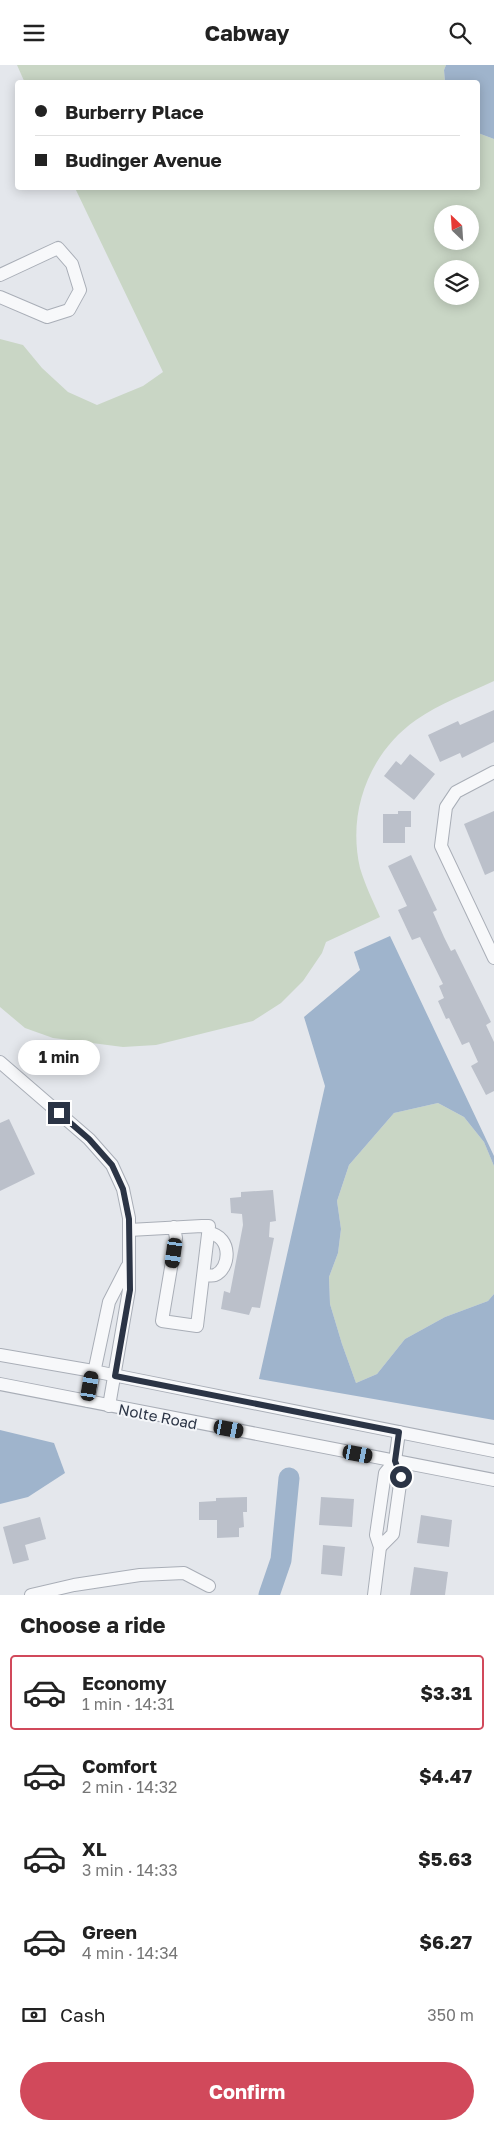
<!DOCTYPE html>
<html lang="en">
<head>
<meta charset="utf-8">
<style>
  body { margin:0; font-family:"Golos Text",sans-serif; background:#f6f6f6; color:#222; height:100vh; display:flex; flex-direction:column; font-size:19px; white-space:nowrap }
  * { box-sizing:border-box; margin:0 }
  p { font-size:16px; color:#767676 }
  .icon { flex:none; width:28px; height:28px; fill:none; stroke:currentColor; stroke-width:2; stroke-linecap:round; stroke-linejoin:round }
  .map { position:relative; height:1530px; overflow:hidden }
  .panel { display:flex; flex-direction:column; background:#fff; flex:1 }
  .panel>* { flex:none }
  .guide { position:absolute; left:15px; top:15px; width:465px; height:110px; border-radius:5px; box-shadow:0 2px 12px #0003; display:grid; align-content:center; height:110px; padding:0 20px; background:#fff }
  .needle { width:32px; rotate:335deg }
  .tools { position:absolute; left:434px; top:140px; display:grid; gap:10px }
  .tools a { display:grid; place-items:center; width:45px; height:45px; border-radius:50%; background:#fff; box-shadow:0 2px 12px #0003; font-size:25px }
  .end { position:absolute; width:22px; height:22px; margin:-11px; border:6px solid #2b3445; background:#fff; box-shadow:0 0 0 2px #fff }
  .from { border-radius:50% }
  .bubble { position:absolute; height:35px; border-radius:18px; background:#fff; box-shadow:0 2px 12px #0003; font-size:16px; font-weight:700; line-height:35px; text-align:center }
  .car { position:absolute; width:15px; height:30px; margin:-15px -8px; border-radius:6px; box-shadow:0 0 4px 1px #0007; background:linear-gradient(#222 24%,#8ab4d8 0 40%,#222 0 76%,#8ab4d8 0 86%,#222 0) }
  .guide b { display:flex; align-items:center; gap:18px; height:48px; font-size:19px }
  .guide b+b { border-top:1px solid #e0e0e0 }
  .guide i { width:12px; height:12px; background:#222 }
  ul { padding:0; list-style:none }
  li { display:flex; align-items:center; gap:15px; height:75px; margin:0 10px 8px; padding:0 10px; border:2px solid transparent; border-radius:5px }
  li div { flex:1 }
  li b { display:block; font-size:19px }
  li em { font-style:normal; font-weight:700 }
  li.active { border-color:#d1495b }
  li>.icon { width:45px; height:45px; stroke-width:1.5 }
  h2 { padding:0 20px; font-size:22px; line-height:60px }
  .pay { display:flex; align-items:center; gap:12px; height:55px; padding:0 20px; font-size:19px }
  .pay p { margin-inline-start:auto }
  .cta { display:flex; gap:10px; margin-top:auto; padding:10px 20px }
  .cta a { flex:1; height:58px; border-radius:30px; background:#d1495b; color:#fff; font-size:20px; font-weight:700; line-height:58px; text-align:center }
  header { display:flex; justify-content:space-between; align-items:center; height:65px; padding:0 20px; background:#fff; font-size:22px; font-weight:700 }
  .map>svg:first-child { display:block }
  .green { fill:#c9d6c5; fill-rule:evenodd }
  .water { fill:#9fb4cc }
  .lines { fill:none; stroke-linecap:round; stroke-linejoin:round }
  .river { stroke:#9fb4cc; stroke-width:21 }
  .building { fill:#bbc0ca }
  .minor-casing { stroke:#a9aeb7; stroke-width:14 }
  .minor { stroke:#f7f8fa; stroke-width:12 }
  .route { stroke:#2b3445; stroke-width:6 }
  .labels { text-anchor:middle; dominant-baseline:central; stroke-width:4; stroke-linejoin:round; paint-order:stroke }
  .street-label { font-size:15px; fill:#2b3445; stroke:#f4f6f9 }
</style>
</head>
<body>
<header><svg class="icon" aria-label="menu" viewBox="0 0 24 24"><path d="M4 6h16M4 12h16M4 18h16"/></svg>Cabway<svg class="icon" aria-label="search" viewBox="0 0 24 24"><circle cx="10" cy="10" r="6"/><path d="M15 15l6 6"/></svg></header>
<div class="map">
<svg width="494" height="1530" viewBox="0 0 494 1530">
  <rect width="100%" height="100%" fill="#e4e7ec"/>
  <!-- green -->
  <g class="green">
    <path d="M17 0H446L444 5 445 18H25Z"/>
    <path d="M478 68 494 74V616C468 628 439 639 416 655 369 688 347 747 360 803 365 820 373 836 380 852L326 877 322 888 303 916 281 938 253 956 156 980 123 982 53 973 25 963 0 942V274L23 280 42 303 68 327 97 340 143 321 163 307 75 123 478 122ZM442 149H470V176H442ZM442 204H470V231H442Z"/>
    <path d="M438 1038 464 1052 484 1077 494 1101V1229L488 1236 445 1252 405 1274 377 1309 356 1318 342 1279 330 1239 329 1212 338 1188 341 1164 337 1136 349 1100 394 1048Z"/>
  </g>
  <!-- water -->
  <g class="water">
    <path d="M446 0H494V74L478 68V18L445 17 444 5Z"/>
    <path d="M390 871 494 1091V1101L484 1077 464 1052 438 1038 394 1048 349 1100 337 1136 341 1164 338 1188 329 1212 330 1239 342 1279 356 1318 377 1309 405 1274 445 1252 488 1236 494 1229V1355L259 1314 325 1021 304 952 360 905 354 887Z"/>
    <path d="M0 1365 54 1378 65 1408 28 1432 0 1439Z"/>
  </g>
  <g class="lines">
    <!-- river -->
    <path class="river" d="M269 1530 281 1495 289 1413"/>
  </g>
  <!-- building -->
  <g class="building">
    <path d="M494 645V677L462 693 460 688 440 697 428 670 458 656 460 660Z"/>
    <path d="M410 689 435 709 414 735 384 711 396 696 401 700Z"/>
    <path d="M398 746H411V762H405V778H383V749H398Z"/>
    <path d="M494 746V806L485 810 464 759Z"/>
    <path d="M411 790 437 845 433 847 444 872 451 886 455 884 491 957 486 960 494 977V1026L486 1030 471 1001 478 997 469 977 462 980 449 953 446 954 438 936 444 933 439 921 443 919 420 872 412 875 398 845 407 841 388 801Z"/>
    <path d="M9 1054 35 1109 0 1126V1058Z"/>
    <path d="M273 1125 276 1156 270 1157 269 1172 274 1173 260 1243 252 1242 249 1250 221 1244 224 1226 230 1228 243 1160 242 1149 231 1148 230 1133 241 1132V1127Z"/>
    <path d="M247 1432V1447H243L244 1462 239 1463V1472L217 1473V1455H199V1437L216 1436V1433Z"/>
    <path d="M321 1432 354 1434 352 1462 319 1460Z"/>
    <path d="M421 1450 452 1455 449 1482 417 1478Z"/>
    <path d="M40 1452 46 1474 25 1480 29 1495 13 1499 3 1462Z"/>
    <path d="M323 1480 345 1482 342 1511 321 1509Z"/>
    <path d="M414 1502 448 1507 445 1530H410Z"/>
  </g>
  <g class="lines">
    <defs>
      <g id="minor">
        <path d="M0 210 58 183 72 199 80 225 69 245 47 252 0 232"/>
        <path d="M494 707 456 727 446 742 441 781 494 893"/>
        <path d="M0 997 89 1074 112 1100 123 1124 129 1153V1225L109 1341"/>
        <path d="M129 1165 202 1161H209L197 1261 162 1256 176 1173 174 1162"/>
        <path d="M204 1210C207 1210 212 1211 215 1210 230 1204 233 1172 209 1168"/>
        <path d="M0 1290 93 1306 494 1386"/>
        <path d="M0 1319 494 1415"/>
        <path d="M88 1336 109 1237 127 1202"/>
        <path d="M380 1482 393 1469 401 1412 395 1396 399 1367"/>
        <path d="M31 1530 74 1520 140 1510 184 1508 209 1521"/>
        <path d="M374 1530 380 1482 376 1470 385 1408 395 1396"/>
      </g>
    </defs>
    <!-- minor casing -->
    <use href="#minor" class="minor-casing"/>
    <!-- minor -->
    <use href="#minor" class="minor"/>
  </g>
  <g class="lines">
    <!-- route -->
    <path class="route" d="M59 1048 89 1074 112 1100 123 1124 129 1154 130 1225 115 1311 399 1367 395 1396 401 1412"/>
  </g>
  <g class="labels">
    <!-- street labels -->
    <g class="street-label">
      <text transform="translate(158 1351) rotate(11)">Nolte Road</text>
    </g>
  </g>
</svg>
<div class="tools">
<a><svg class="needle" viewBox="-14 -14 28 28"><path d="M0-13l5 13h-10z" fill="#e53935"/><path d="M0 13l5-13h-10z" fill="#767676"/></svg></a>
<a><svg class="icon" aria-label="layers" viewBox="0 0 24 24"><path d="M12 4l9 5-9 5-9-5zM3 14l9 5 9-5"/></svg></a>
</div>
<i class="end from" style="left:401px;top:1412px"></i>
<i class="end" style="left:59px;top:1048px"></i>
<div class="bubble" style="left:18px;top:975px;width:82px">1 min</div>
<i class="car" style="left:174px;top:1188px;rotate:188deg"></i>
<i class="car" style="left:90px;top:1321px;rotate:10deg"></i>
<i class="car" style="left:229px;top:1364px;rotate:101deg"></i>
<i class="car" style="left:358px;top:1389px;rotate:101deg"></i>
<div class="guide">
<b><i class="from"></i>Burberry Place</b>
<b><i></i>Budinger Avenue</b>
</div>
</div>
<section class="panel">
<h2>Choose a ride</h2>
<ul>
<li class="active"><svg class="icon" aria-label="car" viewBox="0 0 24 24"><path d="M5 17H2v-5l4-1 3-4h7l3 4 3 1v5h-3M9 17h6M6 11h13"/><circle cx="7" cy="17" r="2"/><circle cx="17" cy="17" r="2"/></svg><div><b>Economy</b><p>1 min · 14:31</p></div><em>$3.31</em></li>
<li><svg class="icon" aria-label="car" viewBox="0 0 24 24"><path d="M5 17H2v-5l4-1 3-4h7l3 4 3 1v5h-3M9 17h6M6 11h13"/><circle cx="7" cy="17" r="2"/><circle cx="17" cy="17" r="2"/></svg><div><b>Comfort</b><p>2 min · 14:32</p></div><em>$4.47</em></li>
<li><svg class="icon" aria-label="car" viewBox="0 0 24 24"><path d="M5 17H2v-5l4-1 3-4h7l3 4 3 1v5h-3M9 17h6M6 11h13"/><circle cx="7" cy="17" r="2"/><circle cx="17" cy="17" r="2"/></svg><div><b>XL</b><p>3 min · 14:33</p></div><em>$5.63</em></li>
<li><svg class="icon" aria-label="car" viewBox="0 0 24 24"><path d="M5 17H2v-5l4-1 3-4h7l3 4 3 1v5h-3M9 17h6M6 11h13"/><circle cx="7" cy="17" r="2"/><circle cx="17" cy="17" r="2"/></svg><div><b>Green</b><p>4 min · 14:34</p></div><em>$6.27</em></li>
</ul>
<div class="pay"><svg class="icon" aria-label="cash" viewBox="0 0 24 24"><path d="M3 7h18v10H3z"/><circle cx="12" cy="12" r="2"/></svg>Cash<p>350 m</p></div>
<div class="cta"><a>Confirm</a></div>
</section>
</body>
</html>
